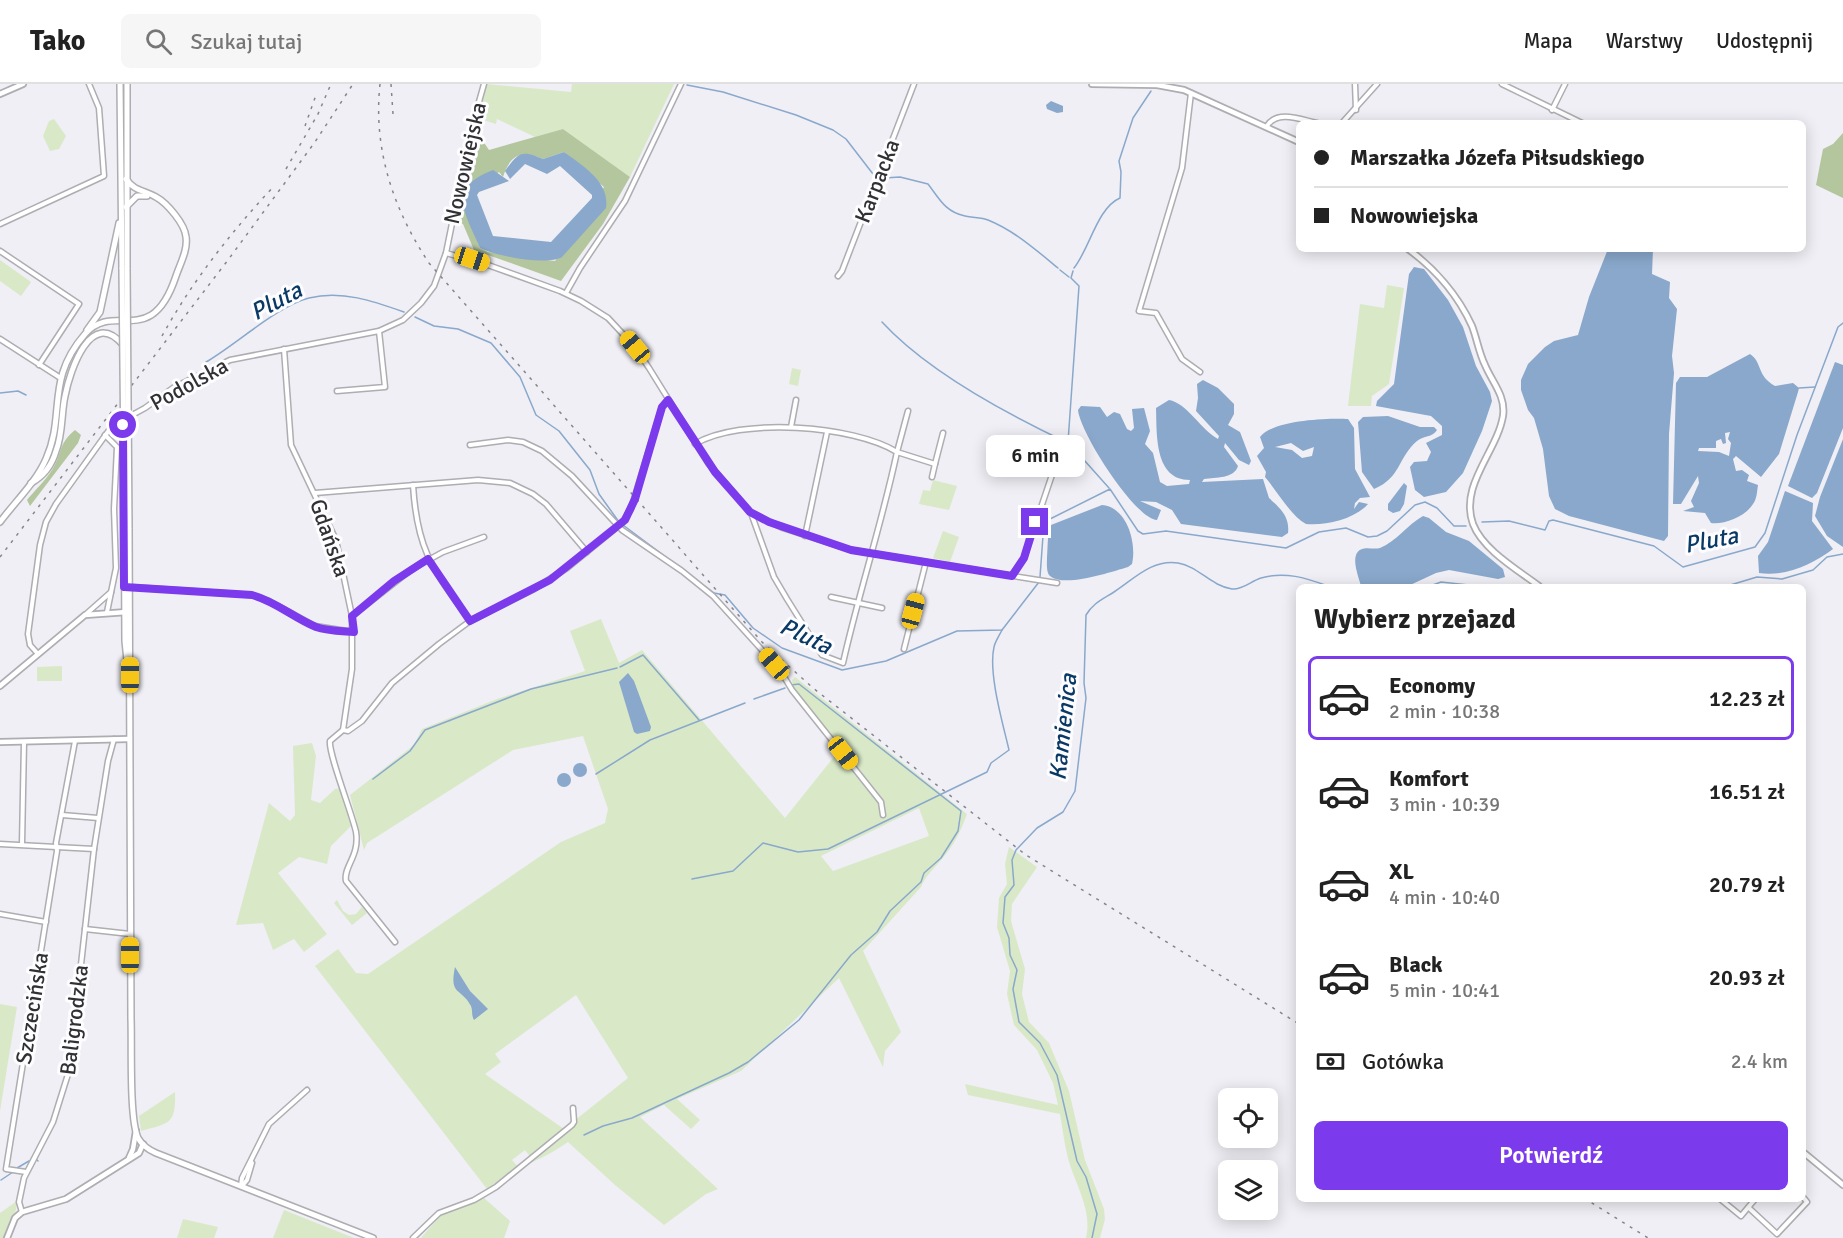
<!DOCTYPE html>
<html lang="pl">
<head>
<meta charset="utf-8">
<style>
  body { margin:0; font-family:Signika,sans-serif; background:#f6f6f6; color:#222; height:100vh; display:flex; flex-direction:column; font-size:22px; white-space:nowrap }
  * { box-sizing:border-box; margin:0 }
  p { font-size:20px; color:#767676 }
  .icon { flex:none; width:33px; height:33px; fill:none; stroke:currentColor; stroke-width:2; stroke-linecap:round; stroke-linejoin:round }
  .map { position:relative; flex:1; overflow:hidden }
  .details { position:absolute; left:1296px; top:500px; width:510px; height:618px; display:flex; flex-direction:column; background:#fff; border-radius:9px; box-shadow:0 3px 15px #0003 }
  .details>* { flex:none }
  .hud { position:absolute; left:1296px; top:36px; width:510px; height:132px; border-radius:9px; box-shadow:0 3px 15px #0003; display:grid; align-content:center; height:132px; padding:0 18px; background:#fff }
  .tools { position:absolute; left:1218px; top:1004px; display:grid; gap:12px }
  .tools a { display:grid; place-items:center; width:60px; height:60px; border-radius:9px; background:#fff; box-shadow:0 3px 15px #0003; font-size:30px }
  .end { position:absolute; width:27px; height:27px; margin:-14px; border:8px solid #7c3aed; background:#fff; box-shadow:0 0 0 3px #fff }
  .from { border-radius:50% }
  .bubble { position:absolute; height:42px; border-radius:9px; background:#fff; box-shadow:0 3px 15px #0003; font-size:20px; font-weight:600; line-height:42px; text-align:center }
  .car { position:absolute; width:18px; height:36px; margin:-18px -9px; border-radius:8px; box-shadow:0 0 4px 2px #0007; background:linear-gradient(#f5c518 24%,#345 0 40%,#f5c518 0 76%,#345 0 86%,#f5c518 0) }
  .hud b { display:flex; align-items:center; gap:21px; height:57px; font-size:22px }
  .hud b+b { border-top:2px solid #e0e0e0 }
  .hud i { width:15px; height:15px; background:#222 }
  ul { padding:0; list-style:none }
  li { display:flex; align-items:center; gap:18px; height:84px; margin:0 12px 9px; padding:0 6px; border:3px solid transparent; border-radius:9px }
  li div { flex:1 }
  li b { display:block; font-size:22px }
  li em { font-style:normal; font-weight:600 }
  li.on { border-color:#7c3aed }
  li>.icon { width:54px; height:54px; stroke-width:1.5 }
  h2 { padding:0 18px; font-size:27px; line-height:72px }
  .pay { display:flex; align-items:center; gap:15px; height:66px; padding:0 18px; font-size:22px }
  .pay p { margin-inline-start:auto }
  .primary-button { display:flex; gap:12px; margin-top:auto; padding:12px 18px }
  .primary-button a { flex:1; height:69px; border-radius:9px; background:#7c3aed; color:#fff; font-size:24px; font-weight:600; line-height:69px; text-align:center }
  header { display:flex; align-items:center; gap:36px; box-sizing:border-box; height:84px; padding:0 30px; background:#fff; border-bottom:2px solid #e0e0e0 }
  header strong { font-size:28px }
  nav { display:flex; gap:33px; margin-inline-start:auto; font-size:21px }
  .search { width:420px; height:54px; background:#f6f6f6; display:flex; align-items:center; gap:15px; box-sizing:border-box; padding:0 21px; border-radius:9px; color:#767676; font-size:22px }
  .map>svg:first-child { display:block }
  .green { fill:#d9e9c8; fill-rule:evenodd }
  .forest { fill:#b3c69d; fill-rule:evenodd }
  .water { fill:#89a8cb; fill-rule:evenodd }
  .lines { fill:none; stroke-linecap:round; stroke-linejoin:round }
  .stream { stroke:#89a8cb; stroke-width:1.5 }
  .minor-casing { stroke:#adadb2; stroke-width:7 }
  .tertiary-casing { stroke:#adadb2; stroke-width:8 }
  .secondary-casing { stroke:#adadb2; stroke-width:8 }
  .minor { stroke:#fff; stroke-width:4 }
  .tertiary { stroke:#fff; stroke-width:4.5 }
  .secondary { stroke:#fff; stroke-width:5 }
  .rail { stroke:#86868a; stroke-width:1.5; stroke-dasharray:3 6; stroke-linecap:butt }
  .secondary-bridge-casing { stroke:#adadb2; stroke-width:8; stroke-linecap:butt }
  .secondary-bridge { stroke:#fff; stroke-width:5 }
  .route { stroke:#7c3aed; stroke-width:8 }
  .labels { text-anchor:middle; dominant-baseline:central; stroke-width:6; stroke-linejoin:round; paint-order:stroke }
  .street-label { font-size:22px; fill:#313133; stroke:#fdfdff }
  .water-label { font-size:24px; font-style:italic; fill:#093964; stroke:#fdfdff }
</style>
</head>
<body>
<header>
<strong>Tako</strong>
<div class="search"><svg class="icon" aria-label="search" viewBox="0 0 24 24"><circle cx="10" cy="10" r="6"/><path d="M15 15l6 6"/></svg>Szukaj tutaj</div>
<nav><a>Mapa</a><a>Warstwy</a><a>Udostępnij</a></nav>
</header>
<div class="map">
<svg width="1843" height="1154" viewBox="0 0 1843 1154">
  <rect width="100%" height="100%" fill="#efeff5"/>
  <!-- green -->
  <g class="green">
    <path d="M486 0 571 8 572 0H674L630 93 563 45 535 53 497 35 496 40 477 34Z"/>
    <path d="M54 35 66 52 59 65 50 67 43 52 49 37Z"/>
    <path d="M0 176 31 198 21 212 0 197Z"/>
    <path d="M1387 201 1404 204 1389 300 1372 312 1371 322H1348L1360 220 1384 224Z"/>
    <path d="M792 284 801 286 798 302 789 300Z"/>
    <path d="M933 396 957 402 949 426 919 420 923 406 930 407Z"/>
    <path d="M943 447 959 453 950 478 933 474Z"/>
    <path d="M601 535 619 579 642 566 785 734 841 664 793 604 792 596 795 593 967 730C961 747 953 763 941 776 933 786 926 791 921 803L863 867 901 948 885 967 883 983 839 894 741 987 677 1015 700 1036 691 1045 664 1021 640 1033 718 1105 706 1110 664 1141 615 1101 568 1058C552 1069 537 1077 518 1084 508 1088 497 1099 487 1105L315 882 338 865 356 889 368 890 561 758 605 739 608 725 583 652 513 666 367 759 364 766 350 711 414 661 422 645 497 615 585 587 570 547ZM919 724 929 752 833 787 821 772ZM576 911 628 994 564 1045 485 990 501 978 495 970ZM525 1066 531 1074 519 1084 512 1076Z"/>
    <path d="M62 582V597H37V583Z"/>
    <path d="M312 659 316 672 311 716 320 719 335 705 341 704 351 742 331 762 327 780 299 773 278 789 327 850 304 868 294 855 273 866 263 839 236 841 269 719 290 737 295 731 293 662Z"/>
    <path d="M1009 763 1037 783 1012 820 1011 837 1025 885 1022 910 1029 938 1049 959 1069 1007 1085 1076 1104 1125 1105 1135 1100 1154H1086C1092 1128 1078 1105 1070 1081 1065 1065 1063 1047 1060 1030L968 1011 965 1000 1058 1021 1053 999 1037 966 1014 941 1007 910 1010 887 997 843 999 814 1007 800 1005 780Z"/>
    <path d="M337 816 343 827 349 831 356 830 362 823 367 829 352 841 334 819Z"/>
    <path d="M0 920 17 923 0 1027Z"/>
    <path d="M175 1008C176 1040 170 1039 141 1047L139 1032Z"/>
    <path d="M484 1114 510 1137 504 1154H421L441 1131Z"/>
    <path d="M17 1117 16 1126 4 1154H0V1129Z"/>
    <path d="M284 1126 354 1154H273Z"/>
    <path d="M183 1135 218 1143 214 1154H177Z"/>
  </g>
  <!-- forest -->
  <g class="forest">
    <path d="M474 44 489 66 563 45 630 93 603 140 561 197 474 166 463 140 457 138ZM564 68 604 103 555 177 488 168 480 164 463 121 499 88 503 93C511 68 523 67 543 75Z"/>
    <path d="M1843 49V114L1816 101 1823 65 1833 60Z"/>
    <path d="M75 346 81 351 78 359 30 422 27 416C35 406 45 397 52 386 63 369 57 361 75 346Z"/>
  </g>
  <!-- water -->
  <g class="water">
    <path d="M1051 17 1063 22V28L1057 29 1047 25 1046 21Z"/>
    <path d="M564 68C583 82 610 98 606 124L562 173C547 182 496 172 480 164 465 129 446 104 493 86L509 97 479 108 477 111 493 152 551 158 592 114V111L560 82 547 90 525 80 510 95 505 87C519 68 521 66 543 75Z"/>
    <path d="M1608 165H1653L1652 190 1670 198 1669 214 1677 225 1672 272 1674 289 1669 350 1668 452 1664 457 1569 432 1555 425 1549 412 1543 365 1534 334 1528 326 1521 306V296L1528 280 1545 263 1554 257 1578 251 1589 213Z"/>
    <path d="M1414 183 1424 185 1448 216 1463 243 1476 282 1490 308 1492 317 1482 347 1463 389 1446 408 1424 413 1415 406 1410 383 1414 378 1427 377 1431 368 1426 359 1442 351V342L1431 332 1376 322 1377 317 1394 300 1409 190Z"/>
    <path d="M1750 270C1763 279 1756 291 1775 302L1793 299 1799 304 1798 308 1779 370 1761 393 1736 372 1733 375 1736 387 1742 386 1749 391 1747 397 1758 401C1757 407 1757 415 1753 420 1746 432 1724 441 1711 439L1705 429 1683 427 1694 423 1691 417 1699 399 1698 392 1681 420H1673L1676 299 1680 293H1707ZM1730 348 1728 355 1731 359 1729 372 1719 368 1698 367 1699 364H1716V357L1721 355 1723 360 1726 359 1725 349Z"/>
    <path d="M1835 278 1843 281V344L1817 409 1812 414 1788 402Z"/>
    <path d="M1203 296 1218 304 1234 320V330L1228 341 1240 348 1251 377 1249 381 1239 376 1225 359 1224 363 1238 382C1234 395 1216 393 1204 395L1202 398 1263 395 1269 414C1279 423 1290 432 1288 449L1282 453 1181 440 1172 426 1156 418 1140 417 1161 426 1157 436C1135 435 1080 349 1078 326L1081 322 1100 323 1107 333 1114 328 1120 330 1127 345 1131 347 1134 344 1132 325 1144 324 1150 347 1145 360 1153 369 1160 398 1167 402 1189 400 1190 396C1154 396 1157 350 1156 324L1169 316C1187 319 1201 346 1218 355L1219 352 1196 327 1198 314 1197 300Z"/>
    <path d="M1388 332 1420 343H1434L1437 346C1432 354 1424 351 1417 357 1398 373 1401 394 1374 405L1362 388 1358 338 1363 333Z"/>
    <path d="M1348 335 1354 344 1355 385 1370 413 1360 414 1355 419 1354 425 1359 418 1368 420C1355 435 1325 442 1306 440 1290 431 1278 408 1265 393L1266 388 1257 372 1264 364 1260 353C1273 336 1328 334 1348 335ZM1291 359 1303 367 1314 363 1312 372 1302 374 1292 366 1275 363Z"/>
    <path d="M1843 355V463L1827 452 1815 432 1820 413Z"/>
    <path d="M1404 399 1407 402 1404 420 1400 427 1393 429 1388 426V420Z"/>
    <path d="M1785 407 1813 419 1812 437 1833 465C1813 480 1786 493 1759 489L1758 472 1768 458Z"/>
    <path d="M1102 421C1127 423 1137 459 1132 480L1128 483C1111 488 1064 504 1050 492 1046 488 1047 479 1047 473 1048 463 1047 450 1051 441Z"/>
    <path d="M1423 432 1429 434 1446 448 1469 457 1503 485 1505 493 1498 495 1449 486 1436 489 1408 502H1361C1359 494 1352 477 1357 469 1362 461 1372 466 1380 464 1397 457 1407 441 1423 432Z"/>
    <path d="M628 589 634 597 651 643 650 647 637 650 634 648 619 598Z"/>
    <circle cx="580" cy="686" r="7"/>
    <circle cx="564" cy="696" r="7"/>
    <path d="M455 883 470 907 488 925 474 936C471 931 473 927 471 922 461 903 449 912 455 883Z"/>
  </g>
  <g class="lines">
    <!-- stream -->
    <g class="stream">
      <path d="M687 1 723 8 796 31 833 46 846 55 873 90"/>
      <path d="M884 94 900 93 928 100C939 114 945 128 965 132 973 134 981 133 988 136 1015 147 1036 166 1058 184"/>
      <path d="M1074 184C1090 164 1097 124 1120 114L1121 88 1119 77 1133 34 1151 7"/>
      <path d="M1060 186 1069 193"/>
      <path d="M1073 187 1071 194 1079 202 1068 358 1109 404"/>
      <path d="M415 233 434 242 458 245 491 259 520 293 536 331 559 347 590 386 599 410 619 438"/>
      <path d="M882 238C928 288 1005 329 1066 358"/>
      <path d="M206 278C234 262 279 221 309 214 342 206 373 217 404 228"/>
      <path d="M1799 304 1815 303"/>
      <path d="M0 309 18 307 26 311"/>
      <path d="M1482 438 1509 437 1545 446 1549 437 1553 436 1654 462 1683 483 1755 463 1765 449 1797 351 1838 243 1843 239"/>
      <path d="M623 441 714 509 725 511 753 544 782 564 842 586 886 577 957 547 1002 546 1039 498"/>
      <path d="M1040 493 1044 438 1110 405 1138 447 1143 450 1166 447 1286 464 1319 448 1346 444 1368 453 1377 452 1387 447 1415 421 1425 418 1437 424 1454 442H1466"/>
      <path d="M1430 502 1441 498 1478 502"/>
      <path d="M1727 502 1757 493 1782 495 1813 486 1827 473 1843 470"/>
      <path d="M620 583 643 571 699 636"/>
      <path d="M754 615 785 604"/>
      <path d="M596 690 650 656 745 619"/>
      <path d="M373 695 410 667 425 646 531 605 617 584"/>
      <path d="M692 795 733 787 763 759 798 768 828 765 987 688 991 679 1009 666C1003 640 988 589 994 563 995 558 999 552 1002 546"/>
      <path d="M584 1051 603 1042 632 1034 729 989 748 978 799 936 851 871 877 848 890 827 921 798 924 789 941 774 958 747 961 727 799 600 791 601"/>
      <path d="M37 1076 38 1077"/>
      <path d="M17 1084 29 1077"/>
      <path d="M1 1096 13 1088"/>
      <path d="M1092 1154 1097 1130 1086 1093 1077 1077 1057 991 1040 959 1019 938 1013 905 1017 886 1010 871 1009 854 1003 839 1005 813 1014 801 1012 776 1016 766 1037 744 1063 728 1075 707 1086 614 1084 599 1086 531C1093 519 1103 515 1114 508 1134 495 1152 475 1178 479 1198 482 1211 502 1232 505 1243 506 1251 497 1261 494 1285 487 1306 494 1328 502"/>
    </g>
    <defs>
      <g id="minor">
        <path d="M1355 0 1356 26"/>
        <path d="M1502 0 1582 39"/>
        <path d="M1191 9 1182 84 1139 227 1156 229 1182 275 1200 288"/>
        <path d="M1552 26 1565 0"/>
        <path d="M1342 39 1377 0"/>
        <path d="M1267 42C1277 25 1302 36 1317 39"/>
        <path d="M0 140 104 92 99 24 89 0"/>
        <path d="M0 167 79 220 39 281"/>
        <path d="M446 169 488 181 560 207 581 217 608 234 635 263 649 284 708 379 750 428 783 444 851 466 1057 499"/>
        <path d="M838 192 842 187 914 0"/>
        <path d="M566 209 580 184 625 117 681 0"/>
        <path d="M0 255 59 293"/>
        <path d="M284 265 291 361 336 456 352 532V585L343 646"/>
        <path d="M337 307 385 303 379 247"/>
        <path d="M908 327 897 368 935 380 943 349"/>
        <path d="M791 343 796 316"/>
        <path d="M105 351 117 363 114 425 116 484 107 528"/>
        <path d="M695 360C740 333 853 341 897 368 882 439 859 508 843 579L822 571 787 515 774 493 751 429"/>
        <path d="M470 361 508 356 523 358 542 367 572 392 622 446 682 487 713 512 780 586 792 606 881 718 883 731"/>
        <path d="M932 393 935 380"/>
        <path d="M413 401C417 467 433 485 470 537"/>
        <path d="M315 409 478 396 510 399 533 410 546 420 587 468"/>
        <path d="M805 452 827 348"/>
        <path d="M1012 491 1024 474 1057 376 1025 361"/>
        <path d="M129 503 252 511 269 517 315 542 353 548"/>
        <path d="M831 513 882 524"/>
        <path d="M85 531 111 508"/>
        <path d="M352 532 412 485 443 468 484 453"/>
        <path d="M904 565 926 478"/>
        <path d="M38 570 30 561 28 550 40 461 46 438 56 420 112 342 145 324 173 304 230 276 379 247 403 236 421 219 434 202 446 169 471 46 484 0"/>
        <path d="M62 731 98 734"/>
        <path d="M0 760 94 765"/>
        <path d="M22 760 24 658"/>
        <path d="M0 830 46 838"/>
        <path d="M85 845 130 850"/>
        <path d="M395 858 346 797C343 783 360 772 356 748 352 729 328 669 330 657L343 646 348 647 362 637 392 599 439 560 470 537 534 505 567 484 622 439 631 425 662 323 668 316"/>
        <path d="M26 1088 6 1085 57 767 56 759 75 657"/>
        <path d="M241 1102 242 1094 269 1040 307 1006"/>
        <path d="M242 1102 247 1096 252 1079"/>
        <path d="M1719 1114 1741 1132 1756 1114"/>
        <path d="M1749 1124 1777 1150 1807 1118 1803 1113"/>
        <path d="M22 1128 19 1118 24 1094 53 1038 69 987 94 765 108 677 114 655"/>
        <path d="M413 1154 439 1129 474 1116 496 1103 572 1041 574 1038 573 1024"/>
      </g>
      <g id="tertiary">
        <path d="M1092 0 1157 1 1184 6 1299 58"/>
        <path d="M0 10 23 0"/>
        <path d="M1408 165C1434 184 1458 211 1472 242 1477 255 1479 269 1485 281 1492 298 1506 312 1503 332 1497 368 1459 401 1473 440 1483 466 1518 486 1539 502"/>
        <path d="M0 602 85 531 127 528"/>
        <path d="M0 658 129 655"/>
        <path d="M1803 1068 1843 1101"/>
        <path d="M129 1074 133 1065 136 1047"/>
        <path d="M7 1154 15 1134 22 1128 66 1115 139 1069 143 1060"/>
      </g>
      <g id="secondary">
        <path d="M120 0 122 185"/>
        <path d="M127 0V185"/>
        <path d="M126 123 137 112H147"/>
        <path d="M87 246 100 228 119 139"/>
        <path d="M124 380 125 557 129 596"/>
        <path d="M31 399C44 392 52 381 56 367 63 350 61 330 65 312 70 286 91 223 123 261"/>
        <path d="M0 438C15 418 36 398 46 375 66 330 45 296 85 250 115 216 151 267 176 192 180 180 188 166 186 153 185 140 167 119 156 113 144 106 134 107 126 95"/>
        <path d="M129 444 131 935C132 961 129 1034 138 1054 142 1061 149 1066 156 1069L373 1154"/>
      </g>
    </defs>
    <!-- minor casing -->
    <use href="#minor" class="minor-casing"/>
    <!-- tertiary casing -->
    <use href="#tertiary" class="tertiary-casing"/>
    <!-- secondary casing -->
    <use href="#secondary" class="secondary-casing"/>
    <!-- minor -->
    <use href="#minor" class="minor"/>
    <!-- tertiary -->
    <use href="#tertiary" class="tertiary"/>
    <!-- secondary -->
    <use href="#secondary" class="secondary"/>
    <!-- rail -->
    <g class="rail">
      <path d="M380 0C373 65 393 125 429 179L762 558 813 604 1026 771 1299 940"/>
      <path d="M391 0 393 30"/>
      <path d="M305 42 316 11"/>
      <path d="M286 85 318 30 331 0"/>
      <path d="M162 252C193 196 232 147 275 101"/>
      <path d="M0 473 228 176 315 58 353 0"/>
      <path d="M1584 1114 1648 1154"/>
    </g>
    <defs>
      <g id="secondary-bridge">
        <path d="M122 185 124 380"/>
        <path d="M127 185 129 444"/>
      </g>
    </defs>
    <!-- secondary-bridge casing -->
    <use href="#secondary-bridge" class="secondary-bridge-casing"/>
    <!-- secondary-bridge -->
    <use href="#secondary-bridge" class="secondary-bridge"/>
  </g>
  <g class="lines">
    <!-- route -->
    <path class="route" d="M123 341 124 503 252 511C275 517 294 534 316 543 327 547 341 547 354 548L352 532 394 497 428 475 470 537 550 496 625 436 635 415 662 323 668 316 715 388 750 428 769 438 851 466 1012 492 1024 474 1035 438"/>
  </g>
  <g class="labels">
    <!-- street labels -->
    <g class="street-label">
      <text transform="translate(465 79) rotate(-77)">Nowowiejska</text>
      <text transform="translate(877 97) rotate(-69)">Karpacka</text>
      <text transform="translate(189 300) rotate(-29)">Podolska</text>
      <text transform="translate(330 454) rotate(71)">Gdańska</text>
      <text transform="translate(32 924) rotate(-81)">Szczecińska</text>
      <text transform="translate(74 936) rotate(-83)">Baligrodzka</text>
    </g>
    <!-- water labels -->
    <g class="water-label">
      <text transform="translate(276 217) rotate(-28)">Pluta</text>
      <text transform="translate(1711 456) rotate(-11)">Pluta</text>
      <text transform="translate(806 552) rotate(25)">Pluta</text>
      <text transform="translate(1063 643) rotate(-84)">Kamienica</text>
    </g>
  </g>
</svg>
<div class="tools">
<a><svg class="icon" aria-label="locate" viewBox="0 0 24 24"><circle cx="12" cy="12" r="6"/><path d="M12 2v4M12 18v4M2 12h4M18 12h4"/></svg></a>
<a><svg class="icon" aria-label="layers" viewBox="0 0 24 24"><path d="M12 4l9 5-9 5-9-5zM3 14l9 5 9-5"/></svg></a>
</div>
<i class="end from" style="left:123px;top:341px"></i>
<i class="end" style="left:1035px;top:438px"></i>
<div class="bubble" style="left:986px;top:351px;width:99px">6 min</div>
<i class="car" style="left:472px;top:175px;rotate:108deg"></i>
<i class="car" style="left:635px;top:263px;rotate:320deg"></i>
<i class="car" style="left:913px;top:527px;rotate:15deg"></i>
<i class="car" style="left:774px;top:580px;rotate:319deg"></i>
<i class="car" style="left:130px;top:591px;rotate:0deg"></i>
<i class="car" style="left:843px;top:669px;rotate:142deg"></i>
<i class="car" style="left:130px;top:871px;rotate:0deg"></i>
<div class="hud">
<b><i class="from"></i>Marszałka Józefa Piłsudskiego</b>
<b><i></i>Nowowiejska</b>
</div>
<section class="details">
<h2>Wybierz przejazd</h2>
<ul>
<li class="on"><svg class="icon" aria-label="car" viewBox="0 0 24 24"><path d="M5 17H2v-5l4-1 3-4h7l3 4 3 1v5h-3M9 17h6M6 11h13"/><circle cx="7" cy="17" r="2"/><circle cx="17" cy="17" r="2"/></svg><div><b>Economy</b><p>2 min · 10:38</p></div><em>12.23 zł</em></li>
<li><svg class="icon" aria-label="car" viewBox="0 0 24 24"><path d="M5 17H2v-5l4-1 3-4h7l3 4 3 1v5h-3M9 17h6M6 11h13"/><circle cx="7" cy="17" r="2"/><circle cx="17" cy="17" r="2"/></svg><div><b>Komfort</b><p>3 min · 10:39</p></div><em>16.51 zł</em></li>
<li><svg class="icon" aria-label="car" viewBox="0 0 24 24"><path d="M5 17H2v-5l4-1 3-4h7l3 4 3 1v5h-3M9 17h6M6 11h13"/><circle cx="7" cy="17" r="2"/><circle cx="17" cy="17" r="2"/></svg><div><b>XL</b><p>4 min · 10:40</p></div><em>20.79 zł</em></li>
<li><svg class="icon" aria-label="car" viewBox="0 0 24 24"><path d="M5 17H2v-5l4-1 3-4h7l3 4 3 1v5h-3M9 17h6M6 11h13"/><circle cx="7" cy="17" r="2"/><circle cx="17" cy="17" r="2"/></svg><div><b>Black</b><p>5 min · 10:41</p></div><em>20.93 zł</em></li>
</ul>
<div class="pay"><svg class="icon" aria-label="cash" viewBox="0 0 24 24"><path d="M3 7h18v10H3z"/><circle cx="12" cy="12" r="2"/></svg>Gotówka<p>2.4 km</p></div>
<div class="primary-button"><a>Potwierdź</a></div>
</section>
</div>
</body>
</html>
